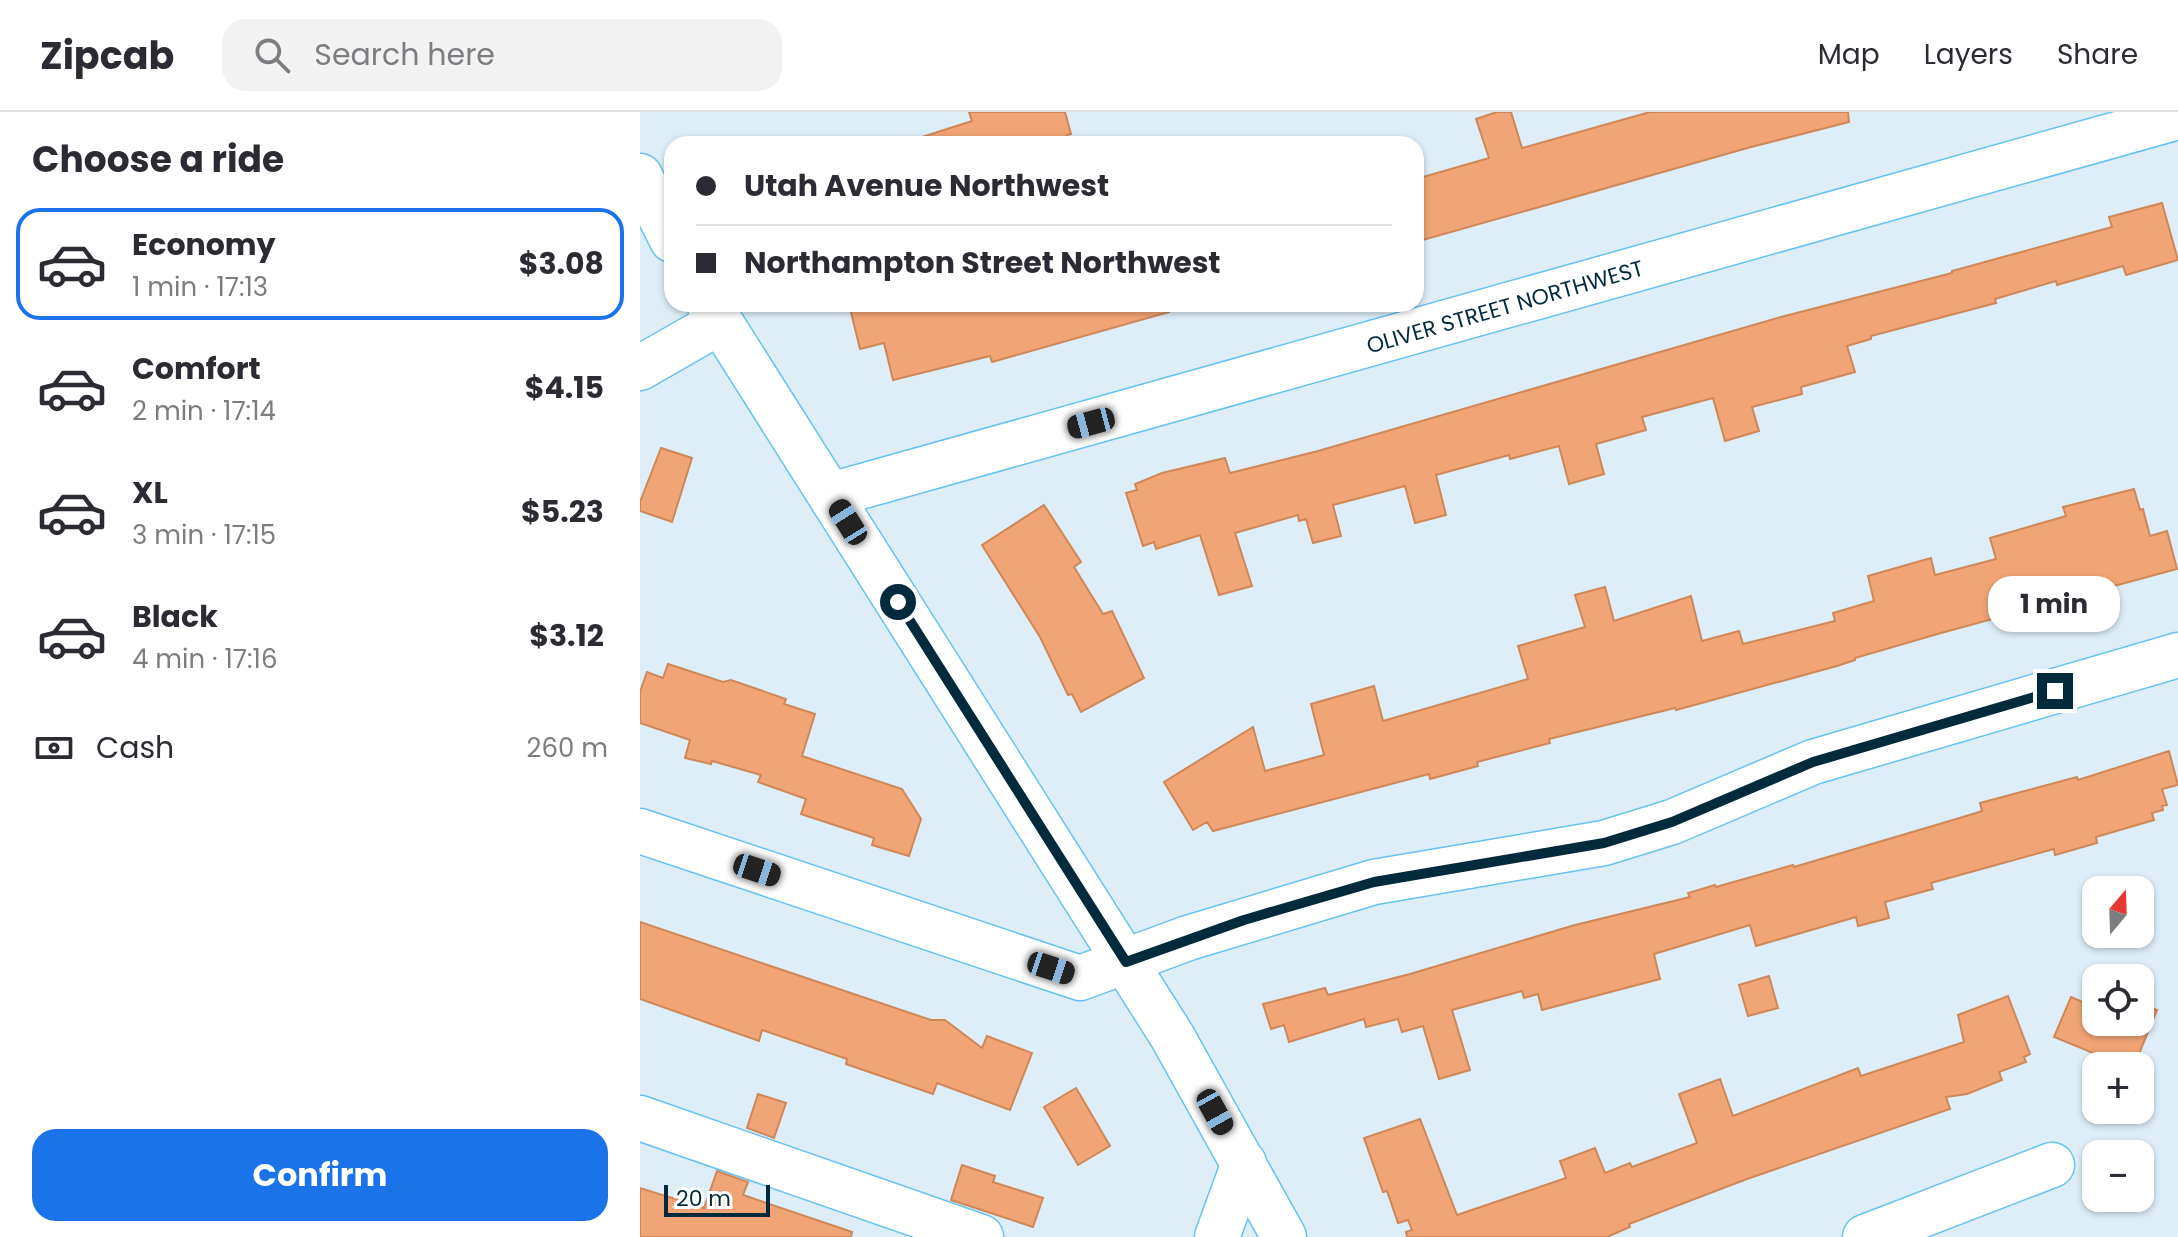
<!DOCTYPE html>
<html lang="en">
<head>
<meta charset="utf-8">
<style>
  body { margin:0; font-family:Poppins,sans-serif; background:#f2f2f3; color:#2b2b33; height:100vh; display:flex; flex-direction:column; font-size:30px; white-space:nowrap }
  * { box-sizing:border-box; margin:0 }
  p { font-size:26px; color:#7c7c81 }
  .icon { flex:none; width:44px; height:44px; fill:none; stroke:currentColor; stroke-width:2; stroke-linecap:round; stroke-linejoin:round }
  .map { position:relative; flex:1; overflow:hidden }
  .side { display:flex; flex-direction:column; background:#fff; width:640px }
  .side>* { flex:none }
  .hud { position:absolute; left:24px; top:24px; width:760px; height:176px; border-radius:24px; box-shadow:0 2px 6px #0004; display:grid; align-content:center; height:176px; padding:0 32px; background:#fff }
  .needle { width:52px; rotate:19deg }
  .fabs { position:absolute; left:1442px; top:764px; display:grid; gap:16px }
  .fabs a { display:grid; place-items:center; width:72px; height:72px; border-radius:16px; background:#fff; box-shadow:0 2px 6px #0004; font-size:40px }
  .scale { position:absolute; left:24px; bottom:20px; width:106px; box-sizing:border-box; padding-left:8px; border:4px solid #012b3d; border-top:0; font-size:22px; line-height:28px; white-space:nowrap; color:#012b3d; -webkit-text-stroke:6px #fff; paint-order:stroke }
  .end { position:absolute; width:36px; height:36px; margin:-18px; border:10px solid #012b3d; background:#fff; box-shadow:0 0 0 4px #fff }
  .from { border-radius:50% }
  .bubble { position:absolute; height:56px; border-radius:24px; background:#fff; box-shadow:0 2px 6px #0004; font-size:26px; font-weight:700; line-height:56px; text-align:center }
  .car { position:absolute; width:24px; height:48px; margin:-24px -12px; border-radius:10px; box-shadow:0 0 6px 2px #0007; background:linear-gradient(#222 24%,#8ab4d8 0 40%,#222 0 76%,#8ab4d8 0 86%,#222 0) }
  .hud b { display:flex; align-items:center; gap:28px; height:76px; font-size:30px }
  .hud b+b { border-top:2px solid #e1e1e2 }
  .hud i { width:20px; height:20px; background:#2b2b33 }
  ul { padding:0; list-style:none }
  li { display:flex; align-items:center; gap:24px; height:112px; margin:0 16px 12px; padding:0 16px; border:4px solid transparent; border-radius:24px }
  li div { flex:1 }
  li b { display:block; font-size:30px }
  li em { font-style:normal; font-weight:700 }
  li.selected { border-color:#1a73e8 }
  li>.icon { width:72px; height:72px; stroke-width:1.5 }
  h2 { padding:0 32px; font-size:36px; line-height:96px }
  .pay { display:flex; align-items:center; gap:20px; height:88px; padding:0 32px; font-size:30px }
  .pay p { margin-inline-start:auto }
  .cta { display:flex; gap:16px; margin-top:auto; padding:16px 32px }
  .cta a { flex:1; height:92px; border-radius:24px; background:#1a73e8; color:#fff; font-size:32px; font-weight:700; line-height:92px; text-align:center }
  header { display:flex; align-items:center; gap:48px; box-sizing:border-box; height:112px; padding:0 40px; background:#fff; border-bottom:2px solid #e1e1e2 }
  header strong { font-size:38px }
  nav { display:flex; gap:44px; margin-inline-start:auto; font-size:28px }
  .search { width:560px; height:72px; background:#f2f2f3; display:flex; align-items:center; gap:20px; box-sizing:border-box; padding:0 28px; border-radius:24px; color:#7c7c81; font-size:30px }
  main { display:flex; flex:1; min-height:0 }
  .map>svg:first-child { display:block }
  .building { fill:#f1a576; stroke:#cf8758; stroke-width:2 }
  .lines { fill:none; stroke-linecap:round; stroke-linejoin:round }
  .minor-casing { stroke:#67c2f0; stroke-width:47 }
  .minor { stroke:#fff; stroke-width:44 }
  .route { stroke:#012b3d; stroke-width:10 }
  .labels { text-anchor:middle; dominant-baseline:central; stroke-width:8; stroke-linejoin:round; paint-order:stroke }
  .street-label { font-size:22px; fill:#012b3d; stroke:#fff }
</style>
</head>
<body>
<header>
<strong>Zipcab</strong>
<div class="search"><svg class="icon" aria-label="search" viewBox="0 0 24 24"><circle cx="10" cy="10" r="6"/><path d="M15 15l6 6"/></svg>Search here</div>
<nav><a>Map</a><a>Layers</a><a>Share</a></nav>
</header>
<main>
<section class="side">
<h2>Choose a ride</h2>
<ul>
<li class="selected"><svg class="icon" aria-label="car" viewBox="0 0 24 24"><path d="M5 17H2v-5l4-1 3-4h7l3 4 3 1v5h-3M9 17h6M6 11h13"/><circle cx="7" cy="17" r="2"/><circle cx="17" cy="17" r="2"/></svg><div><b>Economy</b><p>1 min · 17:13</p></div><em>$3.08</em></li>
<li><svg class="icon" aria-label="car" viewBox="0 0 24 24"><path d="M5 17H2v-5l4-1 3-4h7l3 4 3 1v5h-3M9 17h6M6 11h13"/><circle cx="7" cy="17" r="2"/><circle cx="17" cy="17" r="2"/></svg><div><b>Comfort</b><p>2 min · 17:14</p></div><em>$4.15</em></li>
<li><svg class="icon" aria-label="car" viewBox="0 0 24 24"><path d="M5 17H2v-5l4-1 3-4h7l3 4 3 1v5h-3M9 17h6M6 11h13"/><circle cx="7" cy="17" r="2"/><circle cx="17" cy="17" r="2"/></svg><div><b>XL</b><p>3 min · 17:15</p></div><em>$5.23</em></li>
<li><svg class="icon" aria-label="car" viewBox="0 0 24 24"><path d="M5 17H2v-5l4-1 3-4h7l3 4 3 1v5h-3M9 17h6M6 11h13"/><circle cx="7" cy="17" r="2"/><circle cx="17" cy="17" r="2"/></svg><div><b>Black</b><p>4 min · 17:16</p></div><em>$3.12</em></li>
</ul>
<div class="pay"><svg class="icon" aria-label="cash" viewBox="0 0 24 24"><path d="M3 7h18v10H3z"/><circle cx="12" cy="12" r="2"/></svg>Cash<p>260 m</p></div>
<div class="cta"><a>Confirm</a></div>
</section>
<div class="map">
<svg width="1538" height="1125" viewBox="0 0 1538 1125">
  <rect width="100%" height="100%" fill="#deeef8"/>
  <!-- building -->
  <g class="building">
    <path d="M329 0H425L431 22 427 23 429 32H280L279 26 332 9Z"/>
    <path d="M857 0H871L882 36 1010 0H1208L1209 10 1111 35 776 130V67L849 46 836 7Z"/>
    <path d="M1522 91 1538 148 1486 163 1483 154 1417 173 1416 169 1355 187 1356 191 1231 224V227L1207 234 1215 260 1161 275 1162 282 1112 295 1119 319 1085 329 1073 286 1002 305 1006 318 956 332 964 362 929 372 919 334 870 347 869 343 796 363 806 403 775 411 765 374 693 393 701 424 673 431 666 407 659 409 658 403 595 421 612 474 579 483 560 423 516 437 514 430 503 434 486 381 497 378 495 372 522 361 585 346 590 361 678 339 1141 205 1312 161V159L1472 115 1469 105Z"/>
    <path d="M209 192H528L529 200 352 250 350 244 253 268 244 231 220 237Z"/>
    <path d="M21 336 52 346 32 410 0 399V390Z"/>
    <path d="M1494 377 1500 398 1503 397 1510 424 1527 419 1537 457 1301 521 1215 546V548L1197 554 1036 598 1035 596 909 627 910 631 837 650 838 654 790 667 789 662 573 719 567 710 553 718 524 670 613 615 625 659 684 643 671 592 734 574 743 609 888 567 878 534 945 515 935 483 965 475 974 509 1051 484 1062 529 1099 519 1103 532 1195 509 1193 501 1234 489 1228 464 1291 446 1295 463 1356 447 1350 426 1426 404 1423 395Z"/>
    <path d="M404 393 441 450 434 455 463 502 472 499 504 566 441 600 432 582 428 583 400 525 342 433Z"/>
    <path d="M28 552 83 570 91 568 146 587 144 592 175 602 162 644 262 677 281 707 269 744 232 733 234 726 161 702 166 687 118 670 121 663 72 649 71 652 45 646 50 628 0 611V580L7 560 23 566Z"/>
    <path d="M1529 639 1538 673 1522 677 1527 693 1522 694 1523 698 1512 701 1514 708 1456 725 1457 731 1415 743 1414 737 1291 771 1293 777 1245 790 1249 806 1218 814 1216 805 1116 834 1110 813 1014 842 1020 867 936 889 902 898 898 882 884 886 882 879 812 898 830 958 799 967 783 914 762 920 758 907 726 915 724 907 649 930 644 913 631 917 623 892 685 876 688 883 770 862 935 813 1050 785 1048 781 1075 773 1076 775 1153 753 1154 755 1323 705 1342 699 1340 691 1437 665 1438 668Z"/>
    <path d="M0 810 291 908H305L342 936 347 924 392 941 370 998 297 971 293 982 206 952 207 947 122 918 119 929 0 887Z"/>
    <path d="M1129 864 1138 896 1108 904 1099 873Z"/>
    <path d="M1368 884 1390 942 1384 945 1386 950 1359 960 1362 968 1327 982 1306 985 1310 997 1107 1067 989 1112 990 1115 967 1125H767L766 1120 772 1118 768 1108 758 1111 747 1079 743 1080 724 1026 780 1007 817 1103 926 1066 920 1049 955 1036 965 1061 990 1051 992 1055 1057 1031 1039 982 1080 967 1093 1004 1218 956 1221 964 1324 930 1318 903Z"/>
    <path d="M1431 885 1456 896V910H1500V891L1517 898 1494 954H1485L1414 925Z"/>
    <path d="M436 976 470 1034 438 1053 404 995Z"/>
    <path d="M118 982 146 991 134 1026 107 1016Z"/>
    <path d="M322 1053 355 1064 353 1070 403 1086 393 1115 311 1088Z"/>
    <path d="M77 1059 108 1070 103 1083 212 1120 211 1125H0V1076L64 1096Z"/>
  </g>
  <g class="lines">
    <defs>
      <g id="minor">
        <path d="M0 64 32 128"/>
        <path d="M69 192 532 924 644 1125"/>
        <path d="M0 256 80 210"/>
        <path d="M191 383 1538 5"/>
        <path d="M0 719 440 866 548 826 734 770 964 731 1032 710 1173 650 1538 543"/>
        <path d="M0 1006 341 1125"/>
        <path d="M577 1125 604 1051"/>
        <path d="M1225 1125 1412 1053"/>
      </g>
    </defs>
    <!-- minor casing -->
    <use href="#minor" class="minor-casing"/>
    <!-- minor -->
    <use href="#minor" class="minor"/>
  </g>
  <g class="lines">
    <!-- route -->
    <path class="route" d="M258 490 486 850 604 808 734 770 964 731 1032 710 1173 650 1415 579"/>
  </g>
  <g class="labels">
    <!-- street labels -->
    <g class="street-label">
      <text transform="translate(865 195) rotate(-16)">OLIVER STREET NORTHWEST</text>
    </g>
  </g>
</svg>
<div class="fabs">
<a><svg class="needle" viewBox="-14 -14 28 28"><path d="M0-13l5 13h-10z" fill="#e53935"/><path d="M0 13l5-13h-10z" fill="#7c7c81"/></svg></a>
<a><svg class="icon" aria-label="locate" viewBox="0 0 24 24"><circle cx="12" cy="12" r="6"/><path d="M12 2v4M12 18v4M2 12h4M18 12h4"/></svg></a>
<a>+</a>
<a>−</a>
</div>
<div class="scale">20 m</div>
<i class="end from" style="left:258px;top:490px"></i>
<i class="end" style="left:1415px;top:579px"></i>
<div class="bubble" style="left:1348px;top:464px;width:132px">1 min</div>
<i class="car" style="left:451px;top:311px;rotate:255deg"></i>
<i class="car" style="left:208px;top:410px;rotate:328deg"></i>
<i class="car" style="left:117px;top:758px;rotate:108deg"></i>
<i class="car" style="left:411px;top:856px;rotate:108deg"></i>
<i class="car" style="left:575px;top:1000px;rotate:151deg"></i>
<div class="hud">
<b><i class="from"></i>Utah Avenue Northwest</b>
<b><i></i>Northampton Street Northwest</b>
</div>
</div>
</main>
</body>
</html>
